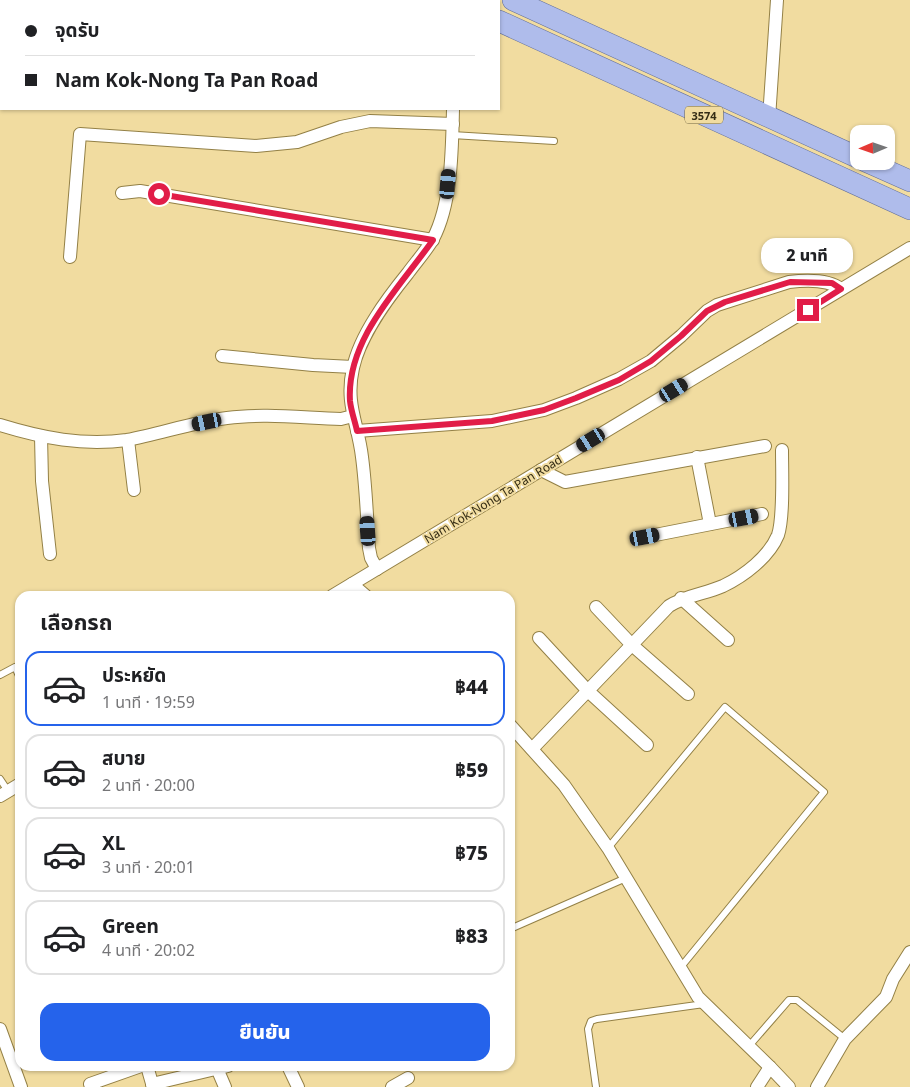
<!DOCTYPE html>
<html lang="th">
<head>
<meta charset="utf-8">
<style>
  body { margin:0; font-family:"Noto Sans","Noto Sans Thai",sans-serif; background:#f2f2f2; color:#202124; height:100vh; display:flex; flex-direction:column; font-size:19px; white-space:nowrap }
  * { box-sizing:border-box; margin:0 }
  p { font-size:16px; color:#757577 }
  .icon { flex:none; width:28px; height:28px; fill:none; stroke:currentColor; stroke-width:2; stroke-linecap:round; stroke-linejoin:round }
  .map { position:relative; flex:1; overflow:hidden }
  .details { position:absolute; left:15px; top:591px; width:500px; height:480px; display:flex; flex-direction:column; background:#fff; border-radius:15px; box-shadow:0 1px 4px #0004 }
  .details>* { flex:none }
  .guide { position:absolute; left:0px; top:0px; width:500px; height:110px; box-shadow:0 1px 4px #0004; display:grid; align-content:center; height:110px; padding:0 25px; background:#fff }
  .needle { width:32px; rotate:268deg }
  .buttons { position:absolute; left:850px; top:125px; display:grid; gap:10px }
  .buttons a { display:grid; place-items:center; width:45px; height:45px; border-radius:10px; background:#fff; box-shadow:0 1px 4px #0004; font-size:25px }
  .end { position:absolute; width:22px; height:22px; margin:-11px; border:6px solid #e11d48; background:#fff; box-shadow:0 0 0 2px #fff }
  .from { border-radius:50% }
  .bubble { position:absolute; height:35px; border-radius:15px; background:#fff; box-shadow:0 1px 4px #0004; font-size:16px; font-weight:800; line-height:35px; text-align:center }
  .car { position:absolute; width:15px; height:30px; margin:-15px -8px; border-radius:6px; box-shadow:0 0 4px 1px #0007; background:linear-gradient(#222 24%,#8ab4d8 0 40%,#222 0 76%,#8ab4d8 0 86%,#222 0) }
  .guide b { display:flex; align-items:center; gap:18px; height:48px; font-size:19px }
  .guide b+b { border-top:1px solid #e0e0e0 }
  .guide i { width:12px; height:12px; background:#202124 }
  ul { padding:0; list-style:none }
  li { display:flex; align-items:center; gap:15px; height:75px; margin:0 10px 8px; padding:0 15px; border:2px solid #e0e0e0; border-radius:15px }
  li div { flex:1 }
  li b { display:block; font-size:19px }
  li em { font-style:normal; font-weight:800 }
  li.current { border-color:#2563eb }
  li>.icon { width:45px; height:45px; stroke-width:1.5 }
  h2 { padding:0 25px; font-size:22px; line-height:60px }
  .button { display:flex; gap:10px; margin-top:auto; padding:10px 25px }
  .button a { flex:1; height:58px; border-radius:15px; background:#2563eb; color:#fff; font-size:20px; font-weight:800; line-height:58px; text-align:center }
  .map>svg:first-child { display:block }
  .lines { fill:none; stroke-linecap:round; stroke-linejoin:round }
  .lane-casing { stroke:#938046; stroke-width:8 }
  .street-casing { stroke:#938046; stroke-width:14 }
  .primary-casing { stroke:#616d97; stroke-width:22 }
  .lane { stroke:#fff; stroke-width:6 }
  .street { stroke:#fff; stroke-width:12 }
  .primary { stroke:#afbceb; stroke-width:21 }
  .route { stroke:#e11d48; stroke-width:6 }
  .labels { text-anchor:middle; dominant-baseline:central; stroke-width:4; stroke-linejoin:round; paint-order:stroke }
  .shield { fill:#f1dca0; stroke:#6d623f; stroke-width:1 }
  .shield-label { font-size:11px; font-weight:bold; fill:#352d15 }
  .street-label { font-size:12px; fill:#352d15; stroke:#f1dca0 }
</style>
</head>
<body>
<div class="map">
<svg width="910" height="1087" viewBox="0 0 910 1087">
  <rect width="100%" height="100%" fill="#f1dca0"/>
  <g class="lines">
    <defs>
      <g id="lane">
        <path d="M394 1 395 0"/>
        <path d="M452 135 554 141"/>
        <path d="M0 675 15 667 20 678"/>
        <path d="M0 779 8 791"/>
        <path d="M608 848 725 707 824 792 680 968"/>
        <path d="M510 929 626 878"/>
        <path d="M749 1046 789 1000H797L845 1039"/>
        <path d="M596 1087 588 1029 591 1021 597 1019 704 1004"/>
      </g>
      <g id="street">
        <path d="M769 118 777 0"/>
        <path d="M122 193 140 191 433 240"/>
        <path d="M70 257 80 134 256 146 297 142 341 127 370 121 453 124"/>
        <path d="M222 356 313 365 353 367"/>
        <path d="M0 425C42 438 83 446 127 440 160 434 193 422 227 418 263 413 304 418 341 419L353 416"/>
        <path d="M357 431 492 421 544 410 576 398 619 379 651 361 681 336 707 311 717 305 789 282C806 280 828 279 841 289"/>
        <path d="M41 436 42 481 50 554"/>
        <path d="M128 440 134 490"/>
        <path d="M697 457 710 524"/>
        <path d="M541 470 565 482 765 446"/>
        <path d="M645 537 762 514"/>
        <path d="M377 569 371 558 369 548C367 518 366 487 362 457 358 423 345 404 353 368 360 335 387 299 408 273 416 262 426 251 433 239 452 203 452 149 453 109"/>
        <path d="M352 584 366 596"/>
        <path d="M332 596 910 248"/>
        <path d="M681 598 728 640"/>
        <path d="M596 607 632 645 688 694"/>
        <path d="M539 638 588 691 647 745"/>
        <path d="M510 725 564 785 608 848 698 997 770 1067 789 1087"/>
        <path d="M532 749 669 606C686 595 705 594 723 586 744 576 769 557 778 535 784 517 782 471 782 450"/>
        <path d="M0 796 20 784"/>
        <path d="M0 1029 21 1087"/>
        <path d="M147 1066 153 1087"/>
        <path d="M216 1066 225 1087"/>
        <path d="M288 1066 298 1087"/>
        <path d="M90 1084 141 1066"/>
        <path d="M152 1084 228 1066"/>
        <path d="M392 1087 408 1078"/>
        <path d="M757 1087 770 1067"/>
        <path d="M817 1087 845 1039 886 997 893 979 910 952"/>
      </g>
      <g id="primary">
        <path d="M453 0 456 1"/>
        <path d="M513 0 859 158"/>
        <path d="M499 21 910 209"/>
        <path d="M865 161 910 181"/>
      </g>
    </defs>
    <!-- lane casing -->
    <use href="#lane" class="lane-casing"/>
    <!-- street casing -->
    <use href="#street" class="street-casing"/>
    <!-- primary casing -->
    <use href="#primary" class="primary-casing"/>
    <!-- lane -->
    <use href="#lane" class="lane"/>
    <!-- street -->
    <use href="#street" class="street"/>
    <!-- primary -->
    <use href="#primary" class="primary"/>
  </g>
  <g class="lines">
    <!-- route -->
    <path class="route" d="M159 194 433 240C400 287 346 339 350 401 351 411 355 421 357 431L492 421 544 410 576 398 619 380 651 361 681 336 707 311 725 302 790 282 832 283 841 289 808 310"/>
  </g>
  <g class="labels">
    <!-- shield labels -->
    <rect class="shield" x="685" y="106.5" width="38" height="17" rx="4"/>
    <g class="shield-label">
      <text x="704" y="115">3574</text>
    </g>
    <!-- street labels -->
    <g class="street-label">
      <text transform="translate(493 499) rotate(-31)">Nam Kok-Nong Ta Pan Road</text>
    </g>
  </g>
</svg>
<div class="buttons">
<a><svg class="needle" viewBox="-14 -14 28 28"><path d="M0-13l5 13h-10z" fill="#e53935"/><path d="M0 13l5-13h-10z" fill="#757577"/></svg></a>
</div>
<i class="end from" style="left:159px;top:194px"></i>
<i class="end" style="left:808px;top:310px"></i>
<div class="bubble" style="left:761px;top:238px;width:92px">2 นาที</div>
<i class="car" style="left:448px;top:184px;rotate:5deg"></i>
<i class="car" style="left:674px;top:390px;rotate:59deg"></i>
<i class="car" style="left:207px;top:422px;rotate:258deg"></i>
<i class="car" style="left:591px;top:440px;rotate:239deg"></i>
<i class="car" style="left:744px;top:518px;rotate:79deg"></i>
<i class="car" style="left:368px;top:531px;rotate:356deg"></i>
<i class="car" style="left:645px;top:537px;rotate:79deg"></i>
<div class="guide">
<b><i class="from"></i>จุดรับ</b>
<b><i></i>Nam Kok-Nong Ta Pan Road</b>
</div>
<section class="details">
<h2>เลือกรถ</h2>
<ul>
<li class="current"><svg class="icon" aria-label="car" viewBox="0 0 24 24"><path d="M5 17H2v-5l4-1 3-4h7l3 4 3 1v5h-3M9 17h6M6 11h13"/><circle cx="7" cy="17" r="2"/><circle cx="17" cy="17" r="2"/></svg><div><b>ประหยัด</b><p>1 นาที · 19:59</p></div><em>฿44</em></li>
<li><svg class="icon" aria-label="car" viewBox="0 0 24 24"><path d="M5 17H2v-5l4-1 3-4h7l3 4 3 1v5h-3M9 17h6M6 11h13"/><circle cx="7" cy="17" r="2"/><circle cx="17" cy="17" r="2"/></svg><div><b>สบาย</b><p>2 นาที · 20:00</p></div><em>฿59</em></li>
<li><svg class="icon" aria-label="car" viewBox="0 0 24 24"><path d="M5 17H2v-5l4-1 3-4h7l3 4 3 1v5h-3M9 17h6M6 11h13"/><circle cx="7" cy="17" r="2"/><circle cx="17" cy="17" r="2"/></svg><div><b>XL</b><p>3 นาที · 20:01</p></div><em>฿75</em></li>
<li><svg class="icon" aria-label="car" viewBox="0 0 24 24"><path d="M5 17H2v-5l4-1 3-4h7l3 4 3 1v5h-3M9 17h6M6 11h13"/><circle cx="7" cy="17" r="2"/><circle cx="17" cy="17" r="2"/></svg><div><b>Green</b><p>4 นาที · 20:02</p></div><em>฿83</em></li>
</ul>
<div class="button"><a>ยืนยัน</a></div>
</section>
</div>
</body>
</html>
